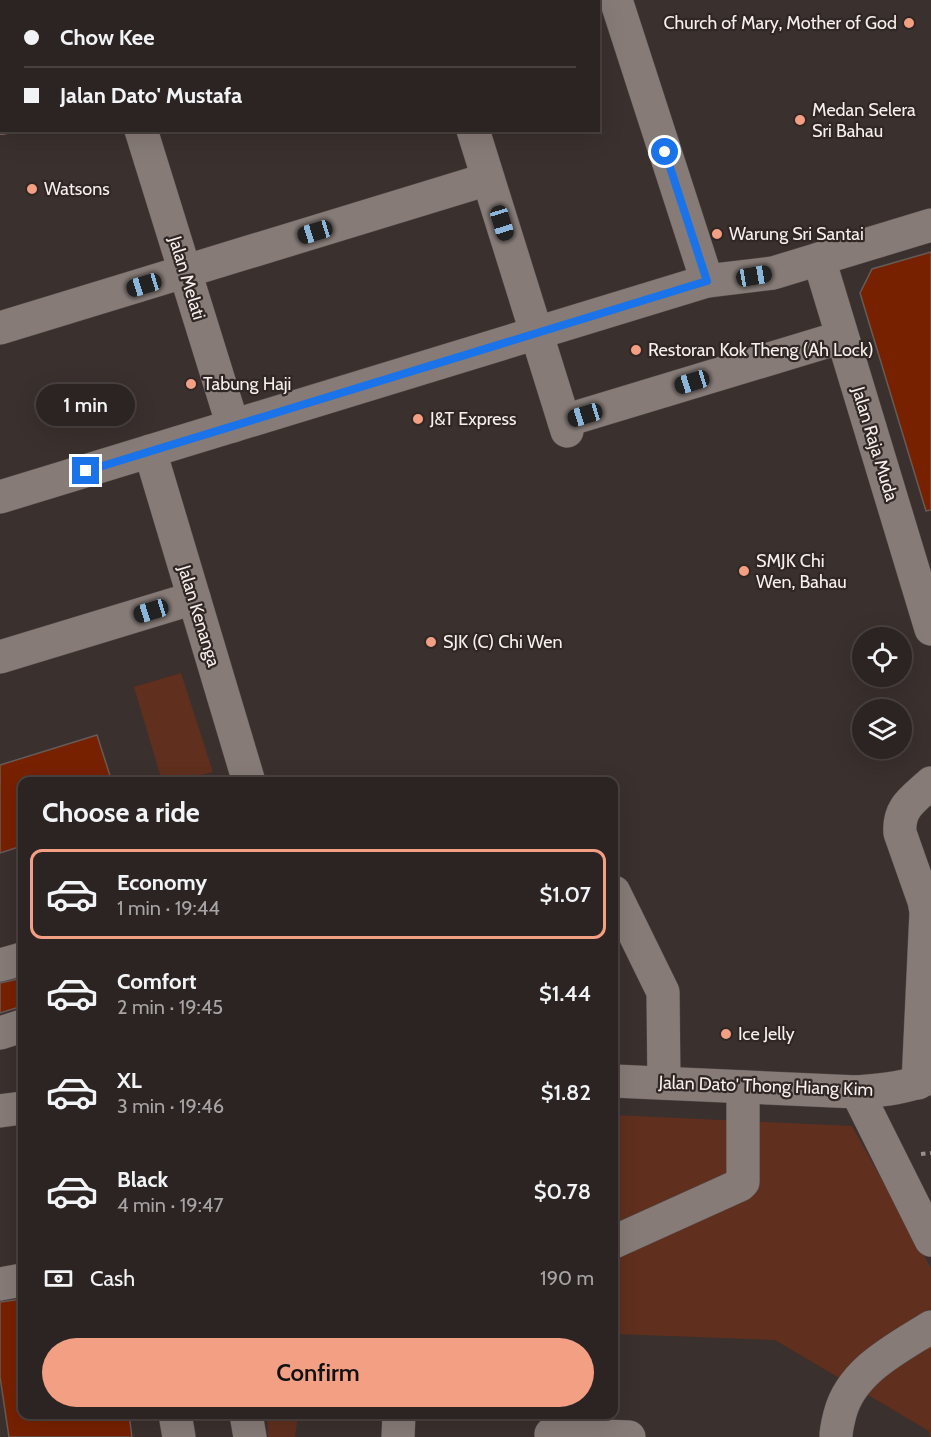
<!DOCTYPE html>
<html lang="en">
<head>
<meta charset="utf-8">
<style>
  body { margin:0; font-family:Cabin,sans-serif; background:#342c2a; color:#f1f3f6; height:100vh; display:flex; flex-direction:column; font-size:22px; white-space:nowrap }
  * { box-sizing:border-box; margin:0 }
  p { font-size:20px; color:#a6a4a5 }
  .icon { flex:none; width:33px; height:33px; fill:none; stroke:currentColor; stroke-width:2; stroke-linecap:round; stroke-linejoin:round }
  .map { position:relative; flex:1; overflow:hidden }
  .panel { position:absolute; left:18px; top:777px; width:600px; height:642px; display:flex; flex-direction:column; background:#2c2422; border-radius:12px; box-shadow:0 6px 24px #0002,0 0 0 2px #484140 }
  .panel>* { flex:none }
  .banner { position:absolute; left:0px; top:0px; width:600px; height:132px; box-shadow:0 6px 24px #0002,0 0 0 2px #484140; display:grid; align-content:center; height:132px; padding:0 24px; background:#2c2422 }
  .fabs { position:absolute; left:852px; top:627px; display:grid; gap:12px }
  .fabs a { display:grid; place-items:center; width:60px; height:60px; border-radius:50%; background:#2c2422; box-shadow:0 6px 24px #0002,0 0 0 2px #484140; font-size:30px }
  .end { position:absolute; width:27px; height:27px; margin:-14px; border:8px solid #1a73e8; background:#fff; box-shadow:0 0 0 3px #fff }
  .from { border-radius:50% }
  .bubble { position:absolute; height:42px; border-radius:21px; background:#2c2422; box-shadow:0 6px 24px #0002,0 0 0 2px #484140; font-size:20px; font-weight:600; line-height:42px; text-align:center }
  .car { position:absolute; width:18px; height:36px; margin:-18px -9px; border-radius:8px; box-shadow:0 0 4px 2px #0007; background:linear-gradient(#222 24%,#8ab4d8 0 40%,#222 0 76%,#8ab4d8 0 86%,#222 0) }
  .banner b { display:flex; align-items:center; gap:21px; height:57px; font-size:22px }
  .banner b+b { border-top:2px solid #484140 }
  .banner i { width:15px; height:15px; background:#f1f3f6 }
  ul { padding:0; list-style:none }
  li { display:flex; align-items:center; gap:18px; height:90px; margin:0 12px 9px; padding:0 12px; border:3px solid transparent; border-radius:12px }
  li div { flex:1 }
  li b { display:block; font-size:22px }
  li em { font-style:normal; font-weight:600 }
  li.active { border-color:#f39f84 }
  li>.icon { width:54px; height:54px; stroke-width:1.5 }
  h2 { padding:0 24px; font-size:27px; line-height:72px }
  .pay { display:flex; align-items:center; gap:15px; height:66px; padding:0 24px; font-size:22px }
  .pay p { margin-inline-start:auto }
  .action { display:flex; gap:12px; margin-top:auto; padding:12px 24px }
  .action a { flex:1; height:69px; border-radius:36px; background:#f39f84; color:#111; font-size:24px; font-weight:600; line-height:69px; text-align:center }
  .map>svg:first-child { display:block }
  .green { fill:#602f1e }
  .building { fill:#772100; stroke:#665b58; stroke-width:1.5 }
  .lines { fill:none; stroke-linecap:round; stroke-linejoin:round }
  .minor-casing { stroke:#544c4a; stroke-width:34 }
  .major-casing { stroke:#544c4a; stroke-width:34 }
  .path { stroke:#99908e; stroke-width:4; stroke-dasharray:4.5 4.5; stroke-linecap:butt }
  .minor { stroke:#867b77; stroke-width:33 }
  .major { stroke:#a7715f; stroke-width:33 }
  .route { stroke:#1a73e8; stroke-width:8 }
  .poi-dot { fill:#f39f84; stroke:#302724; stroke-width:2 }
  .labels { text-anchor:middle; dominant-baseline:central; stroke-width:4.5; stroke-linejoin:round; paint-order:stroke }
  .poi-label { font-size:18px; fill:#f6efed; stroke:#302724; text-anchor:start }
  .street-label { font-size:18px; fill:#f6efed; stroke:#302724 }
</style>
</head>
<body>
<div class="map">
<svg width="931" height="1437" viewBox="0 0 931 1437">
  <rect width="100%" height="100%" fill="#3a302d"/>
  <!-- green -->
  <g class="green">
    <path d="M181 673 213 772 180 781H162L134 687Z"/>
    <path d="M614 1115 852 1126 931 1268V1437H930L929 1431 775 1340 614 1334Z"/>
    <path d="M267 1415H298L295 1437H268Z"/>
  </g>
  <!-- building -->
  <g class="building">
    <path d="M931 252V510L926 511 860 293 872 269Z"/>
    <path d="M97 735 112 782H22V846L0 853V765Z"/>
    <path d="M22 978V1008H16L0 1013V983Z"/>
    <path d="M22 1299V1414H129L132 1437H9L0 1377V1302Z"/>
  </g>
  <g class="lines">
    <defs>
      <g id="minor">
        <path d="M100 0V2"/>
        <path d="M432 0V2"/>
        <path d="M616 0 707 281"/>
        <path d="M141 130 233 426"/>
        <path d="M473 130 567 431"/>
        <path d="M819 259 931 629"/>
        <path d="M0 328 488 179"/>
        <path d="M564 421 842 337"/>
        <path d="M150 451 249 782"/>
        <path d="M0 497 707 281 773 273 931 225"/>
        <path d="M0 657 194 598"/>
        <path d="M614 892 663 992 664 1083"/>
        <path d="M0 965 22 959"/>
        <path d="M0 1033 22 1026"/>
        <path d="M614 1081 857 1092C883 1090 908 1088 931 1077"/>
        <path d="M918 1083 926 912 924 901 900 833C898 807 914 799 931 783"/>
        <path d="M857 1092 931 1240"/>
        <path d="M0 1111 22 1108"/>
        <path d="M614 1242 740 1185 743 1182V1087"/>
        <path d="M0 1284 22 1280"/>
        <path d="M175 1414 179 1437"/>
        <path d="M246 1414 250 1437"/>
        <path d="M551 1434 629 1437"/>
        <path d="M398 1437 399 1414"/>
        <path d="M836 1437C836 1429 838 1422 840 1414 851 1371 896 1349 931 1327"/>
      </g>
      <g id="major">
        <path d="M364 2 369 0"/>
        <path d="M0 118H2"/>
      </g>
    </defs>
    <!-- minor casing -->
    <use href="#minor" class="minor-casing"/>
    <!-- major casing -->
    <use href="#major" class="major-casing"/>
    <!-- path -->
    <path class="path" d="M921 1154 931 1153"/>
    <!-- minor -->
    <use href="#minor" class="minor"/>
    <!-- major -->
    <use href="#major" class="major"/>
  </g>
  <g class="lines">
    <!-- route -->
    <path class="route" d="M86 471 707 281 665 152"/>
  </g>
  <!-- markers -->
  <g class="poi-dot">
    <circle cx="909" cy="23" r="6"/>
    <circle cx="800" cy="120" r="6"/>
    <circle cx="32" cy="189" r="6"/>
    <circle cx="717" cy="234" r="6"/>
    <circle cx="636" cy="350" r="6"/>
    <circle cx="191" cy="384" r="6"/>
    <circle cx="418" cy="419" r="6"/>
    <circle cx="744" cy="571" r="6"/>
    <circle cx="431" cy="642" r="6"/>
    <circle cx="726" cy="1034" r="6"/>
  </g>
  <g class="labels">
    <!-- poi labels -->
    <g class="poi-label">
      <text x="897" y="23" text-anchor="end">Church of Mary, Mother of God</text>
      <text x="812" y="110">Medan Selera<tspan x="812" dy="21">Sri Bahau</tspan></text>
      <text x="44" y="189">Watsons</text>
      <text x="729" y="234">Warung Sri Santai</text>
      <text x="648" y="350">Restoran Kok Theng (Ah Lock)</text>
      <text x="203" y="384">Tabung Haji</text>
      <text x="430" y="419">J&amp;T Express</text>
      <text x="756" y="561">SMJK Chi<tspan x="756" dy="21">Wen, Bahau</tspan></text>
      <text x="443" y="642">SJK (C) Chi Wen</text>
      <text x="738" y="1034">Ice Jelly</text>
    </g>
    <!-- street labels -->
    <g class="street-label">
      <text transform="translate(187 278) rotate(73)">Jalan Melati</text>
      <text transform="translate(875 444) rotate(73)">Jalan Raja Muda</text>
      <text transform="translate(199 616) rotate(73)">Jalan Kenanga</text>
      <text transform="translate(766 1086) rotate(2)">Jalan Dato' Thong Hiang Kim</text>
    </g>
  </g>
</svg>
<div class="fabs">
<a><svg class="icon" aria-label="locate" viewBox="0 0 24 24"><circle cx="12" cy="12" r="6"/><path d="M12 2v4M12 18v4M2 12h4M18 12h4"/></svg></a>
<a><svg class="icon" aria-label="layers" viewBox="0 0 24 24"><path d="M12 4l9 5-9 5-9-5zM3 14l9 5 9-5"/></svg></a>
</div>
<i class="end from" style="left:665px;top:152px"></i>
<i class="end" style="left:86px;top:471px"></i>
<div class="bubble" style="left:36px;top:384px;width:99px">1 min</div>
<i class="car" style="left:502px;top:223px;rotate:163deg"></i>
<i class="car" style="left:315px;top:232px;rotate:253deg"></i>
<i class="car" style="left:754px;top:276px;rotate:80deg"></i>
<i class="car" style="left:144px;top:285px;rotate:253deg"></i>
<i class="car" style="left:692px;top:382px;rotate:253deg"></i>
<i class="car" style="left:585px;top:415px;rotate:253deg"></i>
<i class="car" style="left:151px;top:611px;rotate:253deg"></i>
<div class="banner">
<b><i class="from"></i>Chow Kee</b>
<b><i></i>Jalan Dato' Mustafa</b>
</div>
<section class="panel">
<h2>Choose a ride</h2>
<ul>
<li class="active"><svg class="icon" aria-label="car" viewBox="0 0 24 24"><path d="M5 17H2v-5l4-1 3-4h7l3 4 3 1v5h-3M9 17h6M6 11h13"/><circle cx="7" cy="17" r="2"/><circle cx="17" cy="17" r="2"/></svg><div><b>Economy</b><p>1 min · 19:44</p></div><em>$1.07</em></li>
<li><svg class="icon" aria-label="car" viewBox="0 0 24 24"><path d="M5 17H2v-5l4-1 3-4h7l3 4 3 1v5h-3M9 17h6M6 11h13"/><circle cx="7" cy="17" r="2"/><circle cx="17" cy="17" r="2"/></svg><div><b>Comfort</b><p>2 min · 19:45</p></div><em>$1.44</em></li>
<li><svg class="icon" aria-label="car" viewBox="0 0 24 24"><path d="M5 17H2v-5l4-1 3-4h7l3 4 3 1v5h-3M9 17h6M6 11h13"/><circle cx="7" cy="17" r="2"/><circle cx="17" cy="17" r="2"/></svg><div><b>XL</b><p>3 min · 19:46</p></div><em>$1.82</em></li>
<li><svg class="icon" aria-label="car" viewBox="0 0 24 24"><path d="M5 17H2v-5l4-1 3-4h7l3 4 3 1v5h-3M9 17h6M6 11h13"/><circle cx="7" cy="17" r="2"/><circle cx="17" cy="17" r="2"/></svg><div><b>Black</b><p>4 min · 19:47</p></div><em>$0.78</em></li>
</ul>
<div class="pay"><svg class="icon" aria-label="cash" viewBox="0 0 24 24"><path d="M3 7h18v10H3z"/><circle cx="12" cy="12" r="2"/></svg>Cash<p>190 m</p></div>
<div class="action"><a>Confirm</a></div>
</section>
</div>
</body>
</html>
